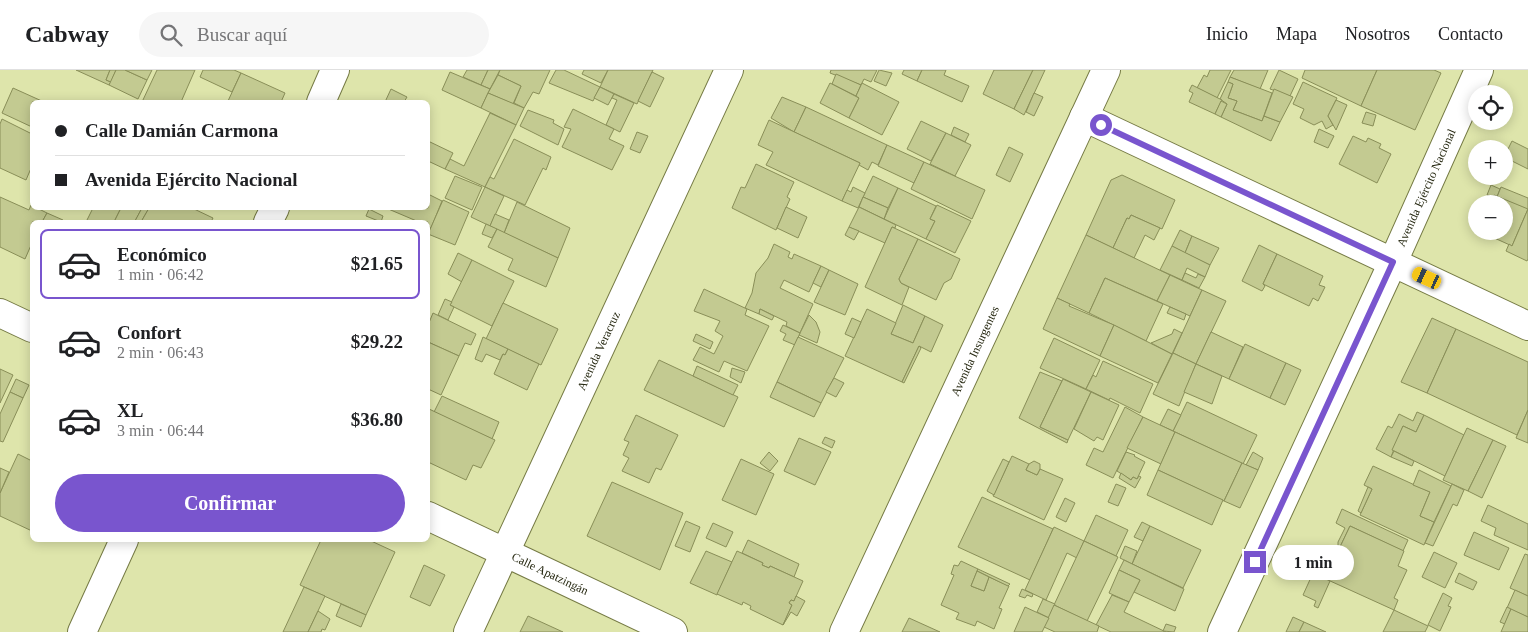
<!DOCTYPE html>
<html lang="es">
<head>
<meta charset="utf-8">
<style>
  body { margin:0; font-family:Georgia,serif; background:#f6f6f6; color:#202124; height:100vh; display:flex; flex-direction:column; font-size:19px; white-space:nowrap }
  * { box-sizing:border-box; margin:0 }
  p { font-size:16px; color:#757577 }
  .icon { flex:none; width:28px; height:28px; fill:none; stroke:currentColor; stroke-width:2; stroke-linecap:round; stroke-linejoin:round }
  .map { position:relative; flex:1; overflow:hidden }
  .drawer { position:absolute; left:30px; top:150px; width:400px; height:322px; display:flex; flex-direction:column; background:#fff; border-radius:8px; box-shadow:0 2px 12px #0003 }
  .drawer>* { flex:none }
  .top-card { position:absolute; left:30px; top:30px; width:400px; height:110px; border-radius:8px; box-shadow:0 2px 12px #0003; display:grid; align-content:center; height:110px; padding:0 25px; background:#fff }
  .buttons { position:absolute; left:1468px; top:15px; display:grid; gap:10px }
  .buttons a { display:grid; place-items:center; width:45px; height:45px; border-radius:50%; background:#fff; box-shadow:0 2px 12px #0003; font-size:25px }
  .end { position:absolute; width:22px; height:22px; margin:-11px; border:6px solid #7955ce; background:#fff; box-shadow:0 0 0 2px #fff }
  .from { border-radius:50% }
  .bubble { position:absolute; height:35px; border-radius:18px; background:#fff; box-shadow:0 2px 12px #0003; font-size:16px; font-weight:800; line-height:35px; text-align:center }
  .car { position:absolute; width:15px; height:30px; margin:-15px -8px; border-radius:6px; box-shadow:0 0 4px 1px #0007; background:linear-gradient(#f5c518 24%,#345 0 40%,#f5c518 0 76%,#345 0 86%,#f5c518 0) }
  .top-card b { display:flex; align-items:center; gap:18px; height:48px; font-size:19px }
  .top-card b+b { border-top:1px solid #e0e0e0 }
  .top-card i { width:12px; height:12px; background:#202124 }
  ul { padding:9px 0 0; list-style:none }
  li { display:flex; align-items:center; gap:15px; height:70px; margin:0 10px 8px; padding:0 15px; border:2px solid transparent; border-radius:8px }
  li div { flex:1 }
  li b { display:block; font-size:19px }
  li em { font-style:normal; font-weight:800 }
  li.on { border-color:#7955ce }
  li>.icon { width:45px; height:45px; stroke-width:1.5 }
  .button { display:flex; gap:10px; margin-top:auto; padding:10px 25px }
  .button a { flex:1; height:58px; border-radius:30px; background:#7955ce; color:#fff; font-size:20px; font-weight:800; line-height:58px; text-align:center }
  header { display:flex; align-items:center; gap:30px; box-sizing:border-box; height:70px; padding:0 25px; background:#fff; border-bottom:1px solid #e0e0e0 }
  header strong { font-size:24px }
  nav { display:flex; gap:28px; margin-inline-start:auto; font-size:18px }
  .search { width:350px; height:45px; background:#f6f6f6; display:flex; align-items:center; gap:12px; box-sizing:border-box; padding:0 18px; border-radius:28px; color:#757577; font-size:19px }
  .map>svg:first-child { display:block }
  .building { fill:#c3ca91; stroke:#898e58 }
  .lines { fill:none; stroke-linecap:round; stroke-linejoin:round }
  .street-casing { stroke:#757a44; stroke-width:30 }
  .street { stroke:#fff; stroke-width:28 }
  .route { stroke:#7955ce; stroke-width:6 }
  .labels { text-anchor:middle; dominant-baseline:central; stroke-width:5; stroke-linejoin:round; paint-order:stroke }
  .street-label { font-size:12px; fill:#262811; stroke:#fff }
</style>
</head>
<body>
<header>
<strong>Cabway</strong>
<div class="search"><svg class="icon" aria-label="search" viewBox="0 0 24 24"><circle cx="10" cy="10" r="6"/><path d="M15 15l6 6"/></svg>Buscar aquí</div>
<nav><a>Inicio</a><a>Mapa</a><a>Nosotros</a><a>Contacto</a></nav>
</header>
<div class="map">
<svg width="1528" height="562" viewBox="0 0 1528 562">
  <rect width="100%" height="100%" fill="#dee5ab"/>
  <!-- building -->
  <g class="building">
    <path d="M76 0H110L106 10 111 12 109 15Z"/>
    <path d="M110 0H116L111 12 106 10Z"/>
    <path d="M116 0H125L147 10 138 29 109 15Z"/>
    <path d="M125 0H152L147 10Z"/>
    <path d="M157 0H195L181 32H142Z"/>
    <path d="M203 0H234L241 3 232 22 200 7Z"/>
    <path d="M467 0H488L481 15 463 7Z"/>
    <path d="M488 0H500L490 19 481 15Z"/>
    <path d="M500 0H550L539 24 533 22 524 38 514 33 521 16 498 5Z"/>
    <path d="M556 0H564L600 17 593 31 549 13Z"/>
    <path d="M584 0H608L601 13 582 4Z"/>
    <path d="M608 0H653L637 34 600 17Z"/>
    <path d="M831 0H877L871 12 864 9 861 15 830 3Z"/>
    <path d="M879 0 892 3 886 16 874 11Z"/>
    <path d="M904 0H922L917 11 902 4Z"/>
    <path d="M922 0H946L944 5 969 16 962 32 917 11Z"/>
    <path d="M994 0H1033L1014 39 983 24Z"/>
    <path d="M1033 0H1045L1024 45 1014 39Z"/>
    <path d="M1210 0H1231L1217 28 1197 18 1204 5 1207 7Z"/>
    <path d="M1234 0H1268L1260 19 1230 7Z"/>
    <path d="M1279 0 1298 9 1290 26 1270 19Z"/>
    <path d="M1305 0H1377L1361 36 1302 8Z"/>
    <path d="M1377 0H1434L1441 3 1415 60 1361 36Z"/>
    <path d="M450 2 490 19 481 38 442 20Z"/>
    <path d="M652 2 664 8 650 37 638 31Z"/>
    <path d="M241 3 285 23 281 32 228 31Z"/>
    <path d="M836 4 861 15 856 26 832 14Z"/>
    <path d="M498 5 521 16 513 34 488 23Z"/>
    <path d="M1230 7 1272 23 1262 51 1233 40 1237 31 1228 28 1233 14 1228 12Z"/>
    <path d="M1228 12 1233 14 1228 28 1237 31 1233 40 1262 51 1264 46 1280 52 1271 71 1221 47 1227 34 1220 29Z"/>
    <path d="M1303 12 1337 28 1328 46 1333 55 1326 59 1322 51 1314 55 1300 48 1304 39 1293 34Z"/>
    <path d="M830 13 859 28 849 48 820 33Z"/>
    <path d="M862 13 899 32 882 65 849 48 859 28 856 26Z"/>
    <path d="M1192 15 1222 30 1215 44 1189 32 1193 23 1189 21Z"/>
    <path d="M600 17 614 24 608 35 594 28Z"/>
    <path d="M13 18 44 32H32V57L2 43Z"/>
    <path d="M391 19 407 27 404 32H385Z"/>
    <path d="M1274 19 1293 27 1280 52 1264 46Z"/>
    <path d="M488 23 524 38 516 55 481 38Z"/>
    <path d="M1034 23 1043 27 1034 46 1026 42Z"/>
    <path d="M614 24 634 33 620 62 606 55 617 30 612 28Z"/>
    <path d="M782 27 806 37 794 62 771 48Z"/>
    <path d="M1336 30 1347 35 1336 60 1328 46Z"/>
    <path d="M1221 31 1227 34 1221 47 1215 44Z"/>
    <path d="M806 37 887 75 878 95 872 92 868 100 859 95 860 93 794 62Z"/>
    <path d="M573 39 614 59 609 69 624 76 612 100 562 77 571 59 564 57Z"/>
    <path d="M528 40 554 50 553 53 564 59 558 75 520 56Z"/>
    <path d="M1366 42 1376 45 1373 56 1362 53Z"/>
    <path d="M490 43 516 55 485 117 445 99 450 89 464 96Z"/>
    <path d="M2 49 32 64V96L26 110 0 98V54Z"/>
    <path d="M769 50 860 93 842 131 766 95 773 82 758 75Z"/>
    <path d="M921 51 946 63 931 91 907 79Z"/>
    <path d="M954 57 969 64 965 72 951 65Z"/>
    <path d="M1319 59 1334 66 1328 78 1314 72Z"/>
    <path d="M637 62 648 66 640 83 630 79Z"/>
    <path d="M946 63 971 75 955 106 930 94Z"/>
    <path d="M1353 66 1366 72 1368 68 1381 74 1379 78 1391 84 1377 113 1339 94Z"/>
    <path d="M514 69 551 87 546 100 543 98 525 135 485 117 490 107 494 109Z"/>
    <path d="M428 71 453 83 445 99 428 91Z"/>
    <path d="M1512 71 1528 79V99L1504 87Z"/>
    <path d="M887 75 924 92 914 113 878 96Z"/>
    <path d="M1009 77 1023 84 1010 112 996 105Z"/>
    <path d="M924 92 985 120 972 149 911 119Z"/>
    <path d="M756 94 794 112 787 127 790 129 776 160 732 138 741 117 745 118Z"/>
    <path d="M1122 105 1175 130 1162 159 1131 145 1129 149 1127 148 1113 178 1086 165 1111 110Z"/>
    <path d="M455 106 482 117 472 140 445 128Z"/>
    <path d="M873 106 898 118 888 138 863 127Z"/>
    <path d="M1491 115 1500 119 1497 127 1487 125Z"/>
    <path d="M485 117 504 126 490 156 471 147Z"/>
    <path d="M853 117 865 123 858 138 842 131 847 120 851 122Z"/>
    <path d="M1501 117 1528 128V140L1497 127Z"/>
    <path d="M898 118 936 136 930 149 935 151 926 169 884 149Z"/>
    <path d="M428 124 442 131 431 158 428 156V152H419L386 138H428Z"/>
    <path d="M1494 125 1528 139 1512 176 1479 161H1504V134H1490Z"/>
    <path d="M0 127 29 140 31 135 47 143 42 152H32V173L25 189 0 177Z"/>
    <path d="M863 127 888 138 884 149 859 137Z"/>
    <path d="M443 130 469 142 455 175 428 164Z"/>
    <path d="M517 132 570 158 558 188 504 163Z"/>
    <path d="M937 135 971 151 955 183 926 169 935 151 930 149Z"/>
    <path d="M786 137 807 147 798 168 777 158Z"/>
    <path d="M859 137 896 155 895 158 892 157 885 173 849 157Z"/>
    <path d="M93 138H121L114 152H86Z"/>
    <path d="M121 138H142L135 151 138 152H114Z"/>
    <path d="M142 138H149L141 152H138L135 151Z"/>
    <path d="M149 138H192L213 148 211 152H141Z"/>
    <path d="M369 139 383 146 381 152 366 146Z"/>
    <path d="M1528 139V189L1527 191 1506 181 1509 174 1512 176Z"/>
    <path d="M47 143 63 150 62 152H42Z"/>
    <path d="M495 144 509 150 504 163 490 156Z"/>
    <path d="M1131 145 1160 158 1154 170 1145 165 1134 188 1113 178 1127 148 1129 149Z"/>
    <path d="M486 154 497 159 492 168 482 164Z"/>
    <path d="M849 157 859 161 854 170 845 165Z"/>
    <path d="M892 157 918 169 899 209 901 213 909 217 902 235 865 217Z"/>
    <path d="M497 159 558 188 546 217 508 200 513 189 488 177Z"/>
    <path d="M1180 160 1192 166 1185 183 1172 176Z"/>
    <path d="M1086 165 1170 205 1157 231 1105 208 1089 243 1057 228Z"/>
    <path d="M1192 166 1219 178 1210 195 1185 183Z"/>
    <path d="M918 169 960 189 951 209 944 213 936 230 901 213 899 209Z"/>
    <path d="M774 174 790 182 788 187 792 189 794 184 821 196 809 222 784 210 780 218 813 234 800 263 786 256 787 252 760 239 759 244 745 238 752 223 756 203 768 188Z"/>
    <path d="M1259 175 1277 184 1263 214 1265 216 1262 221 1242 211Z"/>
    <path d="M1172 176 1210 195 1205 207 1187 198 1182 210 1160 200Z"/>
    <path d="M458 183 472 190 462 212 448 204Z"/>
    <path d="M1277 184 1323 206 1319 215 1325 217 1318 231 1313 228 1309 236 1263 214Z"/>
    <path d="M472 190 514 211 492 256 450 235Z"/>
    <path d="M821 196 829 200 821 217 813 213Z"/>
    <path d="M829 200 858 214 845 245 814 232Z"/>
    <path d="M1185 203 1196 208 1198 204 1205 207 1199 218 1182 210Z"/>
    <path d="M1170 205 1202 220 1190 246 1157 231Z"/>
    <path d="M1105 208 1163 234 1146 271 1089 243Z"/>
    <path d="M704 219 747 239 745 245 769 256 747 301 724 291 719 302 693 290 700 277 714 284 723 266 715 261 720 251 694 241Z"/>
    <path d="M1202 220 1226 231 1196 294 1173 283Z"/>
    <path d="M1057 228 1070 234 1069 236 1114 255 1100 286 1043 259Z"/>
    <path d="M445 229 452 232 450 235 454 237 448 250 438 245Z"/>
    <path d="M503 233 558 259 541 295 486 269Z"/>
    <path d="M903 235 925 246 913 273 891 264Z"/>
    <path d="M1170 237 1186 244 1184 250 1167 243Z"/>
    <path d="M760 239 774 246 772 250 759 244Z"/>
    <path d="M867 239 896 253 891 264 913 273 925 246 943 255 931 282 919 276 902 312 845 286Z"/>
    <path d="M433 243 476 264 471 275 465 273 459 286 428 272V255Z"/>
    <path d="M809 245 816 252 820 262 817 273 799 265Z"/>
    <path d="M852 248 861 252 854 268 845 264Z"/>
    <path d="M1432 248 1456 259 1427 323 1401 312Z"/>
    <path d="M783 255 800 263 795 275 783 270 786 264 780 261Z"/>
    <path d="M1114 255 1172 284 1158 313 1100 286Z"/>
    <path d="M1174 259 1182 263 1172 284 1151 273 1172 264Z"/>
    <path d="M1456 259 1528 292V340L1517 365 1427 323Z"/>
    <path d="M1211 262 1243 277 1229 309 1196 294Z"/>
    <path d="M696 264 713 272 710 279 693 271Z"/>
    <path d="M483 267 508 279 505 285 503 284 500 290 486 284 482 292 475 289Z"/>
    <path d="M798 267 844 288 821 333 777 312Z"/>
    <path d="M1054 268 1100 290 1086 319 1040 298Z"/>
    <path d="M428 272 459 286 441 325 428 319Z"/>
    <path d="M1245 274 1286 293 1270 328 1229 309Z"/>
    <path d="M919 276 921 278 904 313 902 312Z"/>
    <path d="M508 279 539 294 527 320 494 304 503 284 505 285Z"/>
    <path d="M1173 283 1196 294 1179 336 1153 324Z"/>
    <path d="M659 290 738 327 724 357 644 320Z"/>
    <path d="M1103 291 1153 314 1140 343 1110 328 1109 330 1086 319 1093 305 1096 307Z"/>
    <path d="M1286 293 1301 300 1285 335 1270 328Z"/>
    <path d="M1196 294 1222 306 1212 334 1184 322Z"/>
    <path d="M697 296 738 315 733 325 693 306Z"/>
    <path d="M732 298 745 302 741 313 730 307Z"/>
    <path d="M0 299 13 305 0 333Z"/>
    <path d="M1040 302 1062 311 1040 357 1068 370 1067 373 1019 348Z"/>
    <path d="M834 308 844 313 836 327 826 322Z"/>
    <path d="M16 309 29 315 23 328 10 322Z"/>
    <path d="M1063 309 1091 322 1068 370 1040 357Z"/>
    <path d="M777 312 821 333 814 347 770 327Z"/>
    <path d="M10 322 23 328 3 372 0 371V344Z"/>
    <path d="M1091 322 1119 335 1103 370 1097 367 1094 371 1074 359Z"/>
    <path d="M442 326 499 352 492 369 434 342Z"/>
    <path d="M1187 332 1257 365 1243 394 1173 361Z"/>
    <path d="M1125 337 1143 347 1113 408 1086 395 1094 378 1103 382Z"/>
    <path d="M429 339 495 370 481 398 473 395 466 410 428 392Z"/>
    <path d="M1168 339 1181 345 1173 361 1160 355Z"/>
    <path d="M1528 340V373L1516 368Z"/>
    <path d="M1417 342 1424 345 1416 362 1403 356 1391 387 1376 379 1388 356 1392 358 1399 344 1413 351Z"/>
    <path d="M636 345 678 365 661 400 656 398 649 413 622 401 629 388 623 385 629 372 624 370Z"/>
    <path d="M1424 345 1464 365 1445 406 1392 380 1403 356 1416 362Z"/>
    <path d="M1143 347 1175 362 1161 394 1127 378Z"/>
    <path d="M1467 358 1493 370 1468 421 1443 410Z"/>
    <path d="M1175 362 1242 393 1224 431 1158 400Z"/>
    <path d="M825 367 835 371 832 378 822 373Z"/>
    <path d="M799 368 831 382 815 415 784 401Z"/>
    <path d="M1493 370 1506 376 1482 428 1468 421Z"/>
    <path d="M1394 381 1414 391 1412 396 1391 387Z"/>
    <path d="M769 382 778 391 770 401 760 393Z"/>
    <path d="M1126 382 1135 385 1134 386 1145 392 1137 409 1133 407 1131 410 1117 401Z"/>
    <path d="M1253 382 1263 388 1258 400 1246 395Z"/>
    <path d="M18 384 32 391V461L0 446V423Z"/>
    <path d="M1012 386 1029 394 1026 400 1037 405 1040 399 1063 409 1044 450 993 426Z"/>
    <path d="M741 389 774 404 756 445 722 430Z"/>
    <path d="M1003 389 1009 392 994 425 987 421Z"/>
    <path d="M1034 391 1040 394V399L1037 405 1026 400 1029 394Z"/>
    <path d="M1242 393 1258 400 1240 438 1224 431Z"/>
    <path d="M1373 396 1430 422 1420 446 1434 452 1424 475 1360 445 1372 419 1364 415Z"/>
    <path d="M0 398 9 402 0 423Z"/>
    <path d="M1158 400 1223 430 1212 455 1147 425Z"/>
    <path d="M1419 400 1451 416 1434 452 1420 446 1430 422 1413 415Z"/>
    <path d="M1121 403 1131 410 1133 407 1137 409 1139 406 1141 407 1135 418 1119 408Z"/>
    <path d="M612 412 683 443 660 500 587 466Z"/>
    <path d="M1116 414 1126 418 1118 436 1108 432Z"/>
    <path d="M1452 414 1464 420 1457 436 1453 434 1433 476 1425 473Z"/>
    <path d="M1368 417 1372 419 1361 443 1358 441Z"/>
    <path d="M982 427 1053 459 1030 510 958 477Z"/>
    <path d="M1065 428 1075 433 1066 452 1056 447Z"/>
    <path d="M1488 435 1528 454V480L1494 465 1496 458 1481 451Z"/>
    <path d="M1342 439 1408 470 1403 481 1350 456 1340 477 1348 481 1346 485 1338 481V472L1345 458 1336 453Z"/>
    <path d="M1096 445 1128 460 1116 486 1084 471Z"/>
    <path d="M686 451 700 457 690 482 675 476Z"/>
    <path d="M1142 452 1150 456 1143 471 1134 467Z"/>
    <path d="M713 453 733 462 726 477 706 468Z"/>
    <path d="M1150 456 1201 480 1183 518 1132 494Z"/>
    <path d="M1350 456 1404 481 1398 496 1407 500 1394 528 1398 530 1394 540 1328 510 1338 489 1343 492 1348 481 1340 477Z"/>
    <path d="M1054 457 1084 471 1077 488 1067 483 1046 530 1025 520Z"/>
    <path d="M1474 462 1509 478 1499 500 1464 485Z"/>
    <path d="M321 470H369L395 482 366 545 300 515Z"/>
    <path d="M748 470 799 494 794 507 770 496 769 498 762 495 763 493 742 483Z"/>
    <path d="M1084 471 1118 487 1087 551 1054 535Z"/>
    <path d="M1125 476 1137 481 1132 494 1120 488Z"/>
    <path d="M706 481 732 492 717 525 690 513Z"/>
    <path d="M737 481 763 493 762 495 769 498 770 496 803 511 794 531 791 530 789 533 792 535 783 555 750 539 751 536 743 532 742 535 717 524Z"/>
    <path d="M1434 482 1457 493 1445 518 1422 507Z"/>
    <path d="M1525 484 1528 485V526L1510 518Z"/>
    <path d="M1124 490 1184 519 1175 541 1134 522 1140 510 1119 500Z"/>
    <path d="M961 491 978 499 971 516 984 521 989 507 1009 516 999 538 1002 539 994 559 977 551 975 556 956 549 959 543 941 535 954 505 951 504 954 495 958 496Z"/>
    <path d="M424 495 445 505 430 536 410 527Z"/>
    <path d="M978 499 1010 514 1008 516 977 501Z"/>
    <path d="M1119 500 1140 510 1129 532 1109 523Z"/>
    <path d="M977 501 989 507 984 521 971 516Z"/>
    <path d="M1313 503 1330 511 1318 538 1314 536 1316 531 1303 525Z"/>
    <path d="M1459 503 1477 512 1473 520 1455 512Z"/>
    <path d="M304 517 325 526 318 541 308 562H283Z"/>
    <path d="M1022 519 1033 524 1032 527 1027 525 1025 528 1019 526Z"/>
    <path d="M1515 520 1528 526V547L1507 538Z"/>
    <path d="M1443 523 1452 528 1448 536 1451 537 1440 561 1428 555Z"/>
    <path d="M1112 525 1129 532 1124 542 1166 562H1111L1096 555Z"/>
    <path d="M796 526 805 531 797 546 791 542 783 555 792 535 789 533 791 530 794 531Z"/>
    <path d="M1043 529 1055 534 1049 548 1037 542Z"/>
    <path d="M341 534 366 545 361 557 336 546Z"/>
    <path d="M1054 535 1099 556 1097 562H1055L1044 557Z"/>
    <path d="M1025 537 1049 548 1042 562H1014Z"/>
    <path d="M1507 537 1511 539 1505 554 1500 552Z"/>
    <path d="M1511 539 1528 547V562H1501Z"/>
    <path d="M1394 540 1428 556 1425 562H1383Z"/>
    <path d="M318 541 330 549 325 560 322 559 321 562H308Z"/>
    <path d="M528 546 563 562H520Z"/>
    <path d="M1293 547 1304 552 1299 562H1286Z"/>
    <path d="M909 548 940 562H902Z"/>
    <path d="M1304 552 1326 562H1299Z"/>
    <path d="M1166 554 1176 557 1174 562 1163 561Z"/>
  </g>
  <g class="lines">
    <defs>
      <g id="street">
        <path d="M321 32 335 0"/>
        <path d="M1084 47 1528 256"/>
        <path d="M268 152 275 138"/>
        <path d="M0 243 32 258"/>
        <path id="s1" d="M428 446 673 562"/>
        <path d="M82 562 124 470"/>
        <path id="s2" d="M468 562 729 0"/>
        <path id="s3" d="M844 562 1106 0"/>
        <path id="s4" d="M1222 562 1393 192 1479 0"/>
      </g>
    </defs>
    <!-- street casing -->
    <use href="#street" class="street-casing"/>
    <!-- street -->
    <use href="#street" class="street"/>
  </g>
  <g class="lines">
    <!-- route -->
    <path class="route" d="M1101 55 1393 192 1255 492"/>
  </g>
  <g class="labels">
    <!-- street labels -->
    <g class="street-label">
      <text stroke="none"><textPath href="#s4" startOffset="489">Avenida Ejército Nacional</textPath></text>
      <text stroke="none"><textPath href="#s2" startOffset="310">Avenida Veracruz</textPath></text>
      <text stroke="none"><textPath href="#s3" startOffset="310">Avenida Insurgentes</textPath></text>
      <text stroke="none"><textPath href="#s1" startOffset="135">Calle Apatzingán</textPath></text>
    </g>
  </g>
</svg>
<div class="buttons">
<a><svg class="icon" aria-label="locate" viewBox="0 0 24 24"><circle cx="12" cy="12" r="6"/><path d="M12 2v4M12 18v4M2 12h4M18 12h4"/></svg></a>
<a>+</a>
<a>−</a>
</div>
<i class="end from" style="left:1101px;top:55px"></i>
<i class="end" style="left:1255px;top:492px"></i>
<div class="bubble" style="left:1272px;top:475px;width:82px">1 min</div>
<i class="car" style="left:1427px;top:208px;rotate:295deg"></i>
<div class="top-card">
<b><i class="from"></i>Calle Damián Carmona</b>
<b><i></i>Avenida Ejército Nacional</b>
</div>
<section class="drawer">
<ul>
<li class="on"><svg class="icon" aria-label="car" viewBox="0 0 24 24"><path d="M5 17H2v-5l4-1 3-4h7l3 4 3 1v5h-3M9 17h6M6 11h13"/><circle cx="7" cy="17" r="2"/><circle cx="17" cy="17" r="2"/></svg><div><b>Económico</b><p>1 min · 06:42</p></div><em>$21.65</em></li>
<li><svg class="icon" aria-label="car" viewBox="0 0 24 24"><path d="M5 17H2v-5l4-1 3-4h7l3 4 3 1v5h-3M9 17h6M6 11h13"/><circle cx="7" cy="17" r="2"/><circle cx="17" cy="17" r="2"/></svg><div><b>Confort</b><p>2 min · 06:43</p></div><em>$29.22</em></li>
<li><svg class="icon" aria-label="car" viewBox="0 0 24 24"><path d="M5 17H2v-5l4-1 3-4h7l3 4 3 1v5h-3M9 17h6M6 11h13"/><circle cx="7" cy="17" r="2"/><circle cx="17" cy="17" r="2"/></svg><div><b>XL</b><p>3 min · 06:44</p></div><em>$36.80</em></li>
</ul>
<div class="button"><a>Confirmar</a></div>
</section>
</div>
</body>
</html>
